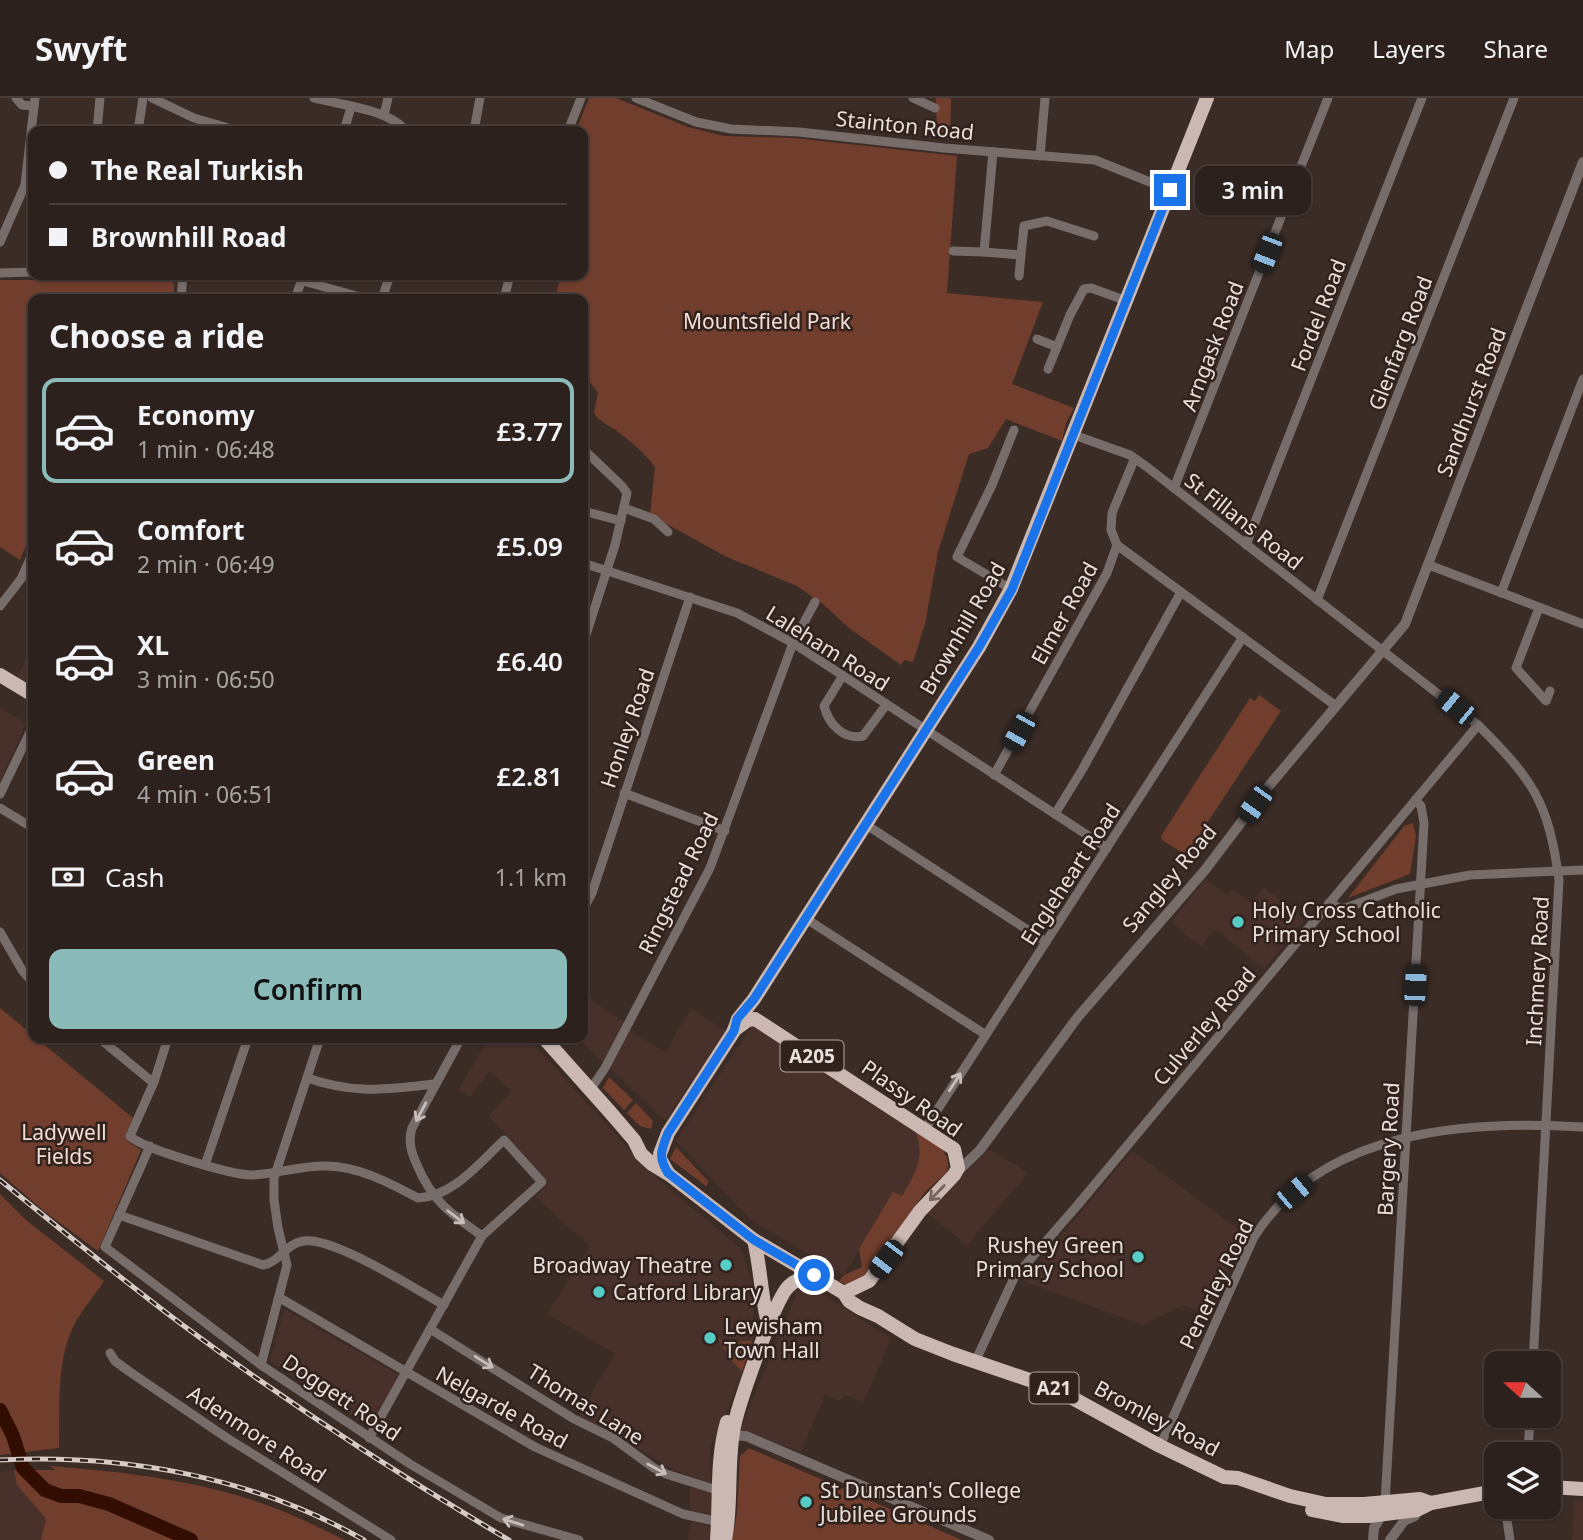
<!DOCTYPE html>
<html lang="en">
<head>
<meta charset="utf-8">
<style>
  body { margin:0; font-family:"Noto Sans",sans-serif; background:#382e29; color:#f1f3f6; height:100vh; display:flex; flex-direction:column; font-size:26px; white-space:nowrap }
  * { box-sizing:border-box; margin:0 }
  p { font-size:23px; color:#a6a3a3 }
  .icon { flex:none; width:38px; height:38px; fill:none; stroke:currentColor; stroke-width:2; stroke-linecap:round; stroke-linejoin:round }
  .map { position:relative; flex:1; overflow:hidden }
  .panel { position:absolute; left:28px; top:196px; width:560px; height:749px; display:flex; flex-direction:column; background:#2c211c; border-radius:14px; box-shadow:0 2px 5px #0004,0 0 0 2px #483e3b }
  .panel>* { flex:none }
  .top-card { position:absolute; left:28px; top:28px; width:560px; height:154px; border-radius:14px; box-shadow:0 2px 5px #0004,0 0 0 2px #483e3b; display:grid; align-content:center; height:154px; padding:0 21px; background:#2c211c }
  .needle { width:46px; rotate:291deg }
  .buttons { position:absolute; left:1484px; top:1253px; display:grid; gap:14px }
  .buttons a { display:grid; place-items:center; width:77px; height:77px; border-radius:14px; background:#2c211c; box-shadow:0 2px 5px #0004,0 0 0 2px #483e3b; font-size:35px }
  .end { position:absolute; width:32px; height:32px; margin:-16px; border:9px solid #1a73e8; background:#fff; box-shadow:0 0 0 4px #fff }
  .from { border-radius:50% }
  .bubble { position:absolute; height:49px; border-radius:14px; background:#2c211c; box-shadow:0 2px 5px #0004,0 0 0 2px #483e3b; font-size:23px; font-weight:600; line-height:49px; text-align:center }
  .car { position:absolute; width:21px; height:42px; margin:-21px -10px; border-radius:9px; box-shadow:0 0 5px 2px #0007; background:linear-gradient(#222 24%,#8ab4d8 0 40%,#222 0 76%,#8ab4d8 0 86%,#222 0) }
  .top-card b { display:flex; align-items:center; gap:24px; height:66px; font-size:26px }
  .top-card b+b { border-top:2px solid #483e3b }
  .top-card i { width:18px; height:18px; background:#f1f3f6 }
  ul { padding:0; list-style:none }
  li { display:flex; align-items:center; gap:21px; height:105px; margin:0 14px 10px; padding:0 7px; border:4px solid transparent; border-radius:14px }
  li div { flex:1 }
  li b { display:block; font-size:26px }
  li em { font-style:normal; font-weight:600 }
  li.active { border-color:#8bbbb9 }
  li>.icon { width:63px; height:63px; stroke-width:1.5 }
  h2 { padding:0 21px; font-size:32px; line-height:84px }
  .pay { display:flex; align-items:center; gap:18px; height:77px; padding:0 21px; font-size:26px }
  .pay p { margin-inline-start:auto }
  .button { display:flex; gap:14px; margin-top:auto; padding:14px 21px }
  .button a { flex:1; height:80px; border-radius:14px; background:#8bbbb9; color:#111; font-size:28px; font-weight:600; line-height:80px; text-align:center }
  header { display:flex; align-items:center; gap:42px; box-sizing:border-box; height:98px; padding:0 35px; background:#2c211c; border-bottom:2px solid #483e3b }
  header strong { font-size:33px }
  nav { display:flex; gap:38px; margin-inline-start:auto; font-size:24px }
  .map>svg:first-child { display:block }
  .built { fill:#48312a }
  .green { fill:#713e2d }
  .lines { fill:none; stroke-linecap:round; stroke-linejoin:round }
  .river { stroke:#320e02; stroke-width:14 }
  .minor { stroke:#776e6c; stroke-width:9 }
  .tertiary { stroke:#776e6c; stroke-width:10 }
  .trunk { stroke:#cbb8b2; stroke-width:14 }
  .rail-casing { stroke:#d6ccc7; stroke-width:5 }
  .rail { stroke:#31221d; stroke-width:2.5; stroke-dasharray:8; stroke-linecap:butt }
  .oneway { stroke:#c7bdba }
  .oneway2 { stroke:#766660 }
  .route { stroke:#1a73e8; stroke-width:9 }
  .poi-dot { fill:#55cdc6; stroke:#31221d; stroke-width:2.5 }
  .labels { text-anchor:middle; dominant-baseline:central; stroke-width:5; stroke-linejoin:round; paint-order:stroke }
  .shield { fill:#31221d; stroke:#b2a6a2; stroke-width:2 }
  .shield-label { font-size:19px; font-weight:bold; fill:#e9dfdb }
  .street-label { font-size:21px; fill:#e9dfdb; stroke:#31221d }
  .park-label { font-size:21px; fill:#f3ddd5; stroke:#31221d }
  .poi-label { font-size:21px; fill:#e9dfdb; stroke:#31221d; text-anchor:start }
</style>
</head>
<body>
<header>
<strong>Swyft</strong>
<nav><a>Map</a><a>Layers</a><a>Share</a></nav>
</header>
<div class="map">
<svg width="1583" height="1442" viewBox="0 0 1583 1442">
  <rect width="100%" height="100%" fill="#3b2c26"/>
  <!-- built -->
  <g class="built">
    <path d="M33 549V589L16 580Z"/>
    <path d="M0 610 26 625 0 684Z"/>
    <path d="M1206 781 1228 797 1233 791 1251 805 1264 789 1304 822 1264 871 1215 831 1201 848 1173 826 1175 819Z"/>
    <path d="M583 893 598 907 623 923 635 937 666 954 691 910 725 933 666 1023 578 940H583Z"/>
    <path d="M751 929H757L915 1032 918 1040 921 1052 917 1074 902 1098 893 1094 844 1177 751 1122 676 1043Z"/>
    <path d="M489 940H528L636 1059 668 1090 741 1150 755 1193 752 1254 713 1344 710 1347 711 1385 673 1372 618 1337 578 1318 615 1256 547 1216 590 1148 535 1099 549 1085 489 1018 511 993 489 973 470 999 458 992Z"/>
    <path d="M989 1051 1028 1075 967 1147 926 1114Z"/>
    <path d="M1132 1053 1244 1135 1208 1218 1183 1207 1142 1227 1023 1183Z"/>
    <path d="M808 1192 817 1193 829 1200 891 1241 863 1305 845 1297 841 1303 825 1297 801 1354 740 1331 798 1193Z"/>
    <path d="M284 1211 399 1277 372 1325 366 1327 270 1263Z"/>
    <path d="M14 1372 17 1387 47 1421 41 1442H0V1374Z"/>
    <path d="M690 1389 711 1393 712 1418 690 1414Z"/>
    <path d="M1574 1401 1583 1403V1442H1572Z"/>
    <path d="M691 1424 713 1429 711 1442H688Z"/>
  </g>
  <!-- green -->
  <g class="green">
    <path d="M589 0H616L688 29 724 38 794 40 957 58 947 195 1043 204 1012 286 1074 310 1066 325 1062 343 1006 321 988 350 969 356 938 454 925 526 913 564 904 562 901 567 849 530 823 506 797 488 727 459 650 417 655 369C645 355 630 343 617 333 609 327 599 324 594 315L598 294 583 276V201H555L561 177H583V33H576Z"/>
    <path d="M936 0H951L950 41 937 39Z"/>
    <path d="M121 177H169L174 187V201H33V431L20 462 0 449V182H82Z"/>
    <path d="M1259 597 1281 613 1186 757 1162 742 1161 738 1250 600 1255 603Z"/>
    <path d="M1413 725 1416 738 1410 776 1348 800 1404 728Z"/>
    <path d="M0 910 133 1020 126 1035 130 1045 141 1052 98 1153 45 1114 0 1075Z"/>
    <path d="M609 979 633 1002 624 1012 603 990Z"/>
    <path d="M636 1005 653 1023 651 1031 640 1028 627 1015Z"/>
    <path d="M915 1032C931 1043 953 1051 947 1074L926 1093 859 1185 848 1188 839 1183 844 1177 862 1169 859 1151 893 1094 902 1098C916 1075 926 1058 915 1032Z"/>
    <path d="M676 1049 709 1084 706 1088 670 1061Z"/>
    <path d="M0 1096 27 1123 104 1183C94 1198 81 1213 73 1229 56 1265 60 1311 59 1350L0 1357Z"/>
    <path d="M718 1240 724 1244 752 1243 742 1273 731 1262Z"/>
    <path d="M748 1351H751L962 1442H732L737 1415 740 1358Z"/>
    <path d="M50 1368C125 1374 200 1382 272 1409 297 1418 321 1431 345 1442H41L46 1421 17 1387 14 1372H55Z"/>
  </g>
  <g class="lines">
    <!-- river -->
    <path class="river" d="M0 1312 13 1338 23 1370 45 1392 61 1398H79L109 1406 191 1442"/>
    <!-- minor -->
    <g class="minor">
      <path d="M16 0 22 7 34 8"/>
      <path d="M152 0 194 20 239 33"/>
      <path d="M314 0C340 7 389 11 406 33"/>
      <path d="M636 0 696 24 731 31 799 34 944 50 1095 62 1170 92"/>
      <path d="M913 0 935 10"/>
      <path d="M384 17 388 0"/>
      <path d="M97 33 100 0"/>
      <path d="M138 33 143 0"/>
      <path d="M344 33 351 9"/>
      <path d="M474 33 480 0"/>
      <path d="M568 33 581 0"/>
      <path d="M993 54 984 154 1021 157 1024 128 1047 123 1094 138"/>
      <path d="M1040 58 1045 0"/>
      <path d="M0 144 25 87 35 0"/>
      <path d="M953 153 984 154"/>
      <path d="M0 175 33 174"/>
      <path d="M299 177 302 182 307 184 367 201"/>
      <path d="M1019 178 1021 157"/>
      <path d="M181 201 183 177"/>
      <path d="M295 201 303 178"/>
      <path d="M382 201 390 177"/>
      <path d="M504 201 510 177"/>
      <path d="M1037 241 1057 249"/>
      <path d="M1048 271 1070 217 1084 191 1091 190 1127 203"/>
      <path d="M1074 337 1130 357 1147 369 1478 627C1534 683 1548 703 1559 782L1533 1265"/>
      <path d="M583 351 622 388 627 395 615 447 583 546"/>
      <path d="M1174 390 1328 0"/>
      <path d="M624 410 654 421 668 434"/>
      <path d="M583 411 587 414 621 423"/>
      <path d="M1117 447 1336 608"/>
      <path d="M1246 447 1422 0"/>
      <path d="M583 465 737 515 793 545 1107 750"/>
      <path d="M1429 467 1583 526"/>
      <path d="M1011 491 957 459 992 387 1014 332"/>
      <path d="M1501 495 1583 281"/>
      <path d="M1317 502 1514 0"/>
      <path d="M0 508 21 481 33 454"/>
      <path d="M1539 510 1516 570 1546 603 1550 593"/>
      <path d="M842 579 824 608C829 627 844 642 863 638L886 607"/>
      <path d="M994 677 1107 475 1117 447 1111 432 1112 415 1134 362"/>
      <path d="M624 695 725 733"/>
      <path d="M0 696 33 628"/>
      <path d="M0 710 33 730"/>
      <path d="M1055 716 1082 672 1181 494"/>
      <path d="M865 726 1046 844"/>
      <path d="M1329 805 1340 810H1346L1396 791 1470 777 1583 772"/>
      <path d="M583 812 592 795 690 499"/>
      <path d="M805 820 986 937"/>
      <path d="M0 834 22 872 33 885"/>
      <path d="M99 940 150 982 154 984"/>
      <path d="M168 940 154 984 130 1038C143 1051 232 1077 252 1077 278 1076 302 1067 327 1068 361 1069 389 1085 418 1100 453 1099 480 1064 504 1042L542 1084 482 1138 369 1340"/>
      <path d="M461 940 412 1030C408 1043 411 1054 417 1067 432 1103 451 1116 482 1138"/>
      <path d="M307 980C358 997 384 991 436 986"/>
      <path d="M590 992 605 970 710 770 793 545 815 504"/>
      <path d="M925 1031 1243 539"/>
      <path d="M150 1048 105 1149 261 1267 410 1366 501 1420 579 1442"/>
      <path d="M205 1067 248 940"/>
      <path d="M119 1117 263 1167C280 1164 285 1146 303 1143 333 1138 415 1191 444 1207"/>
      <path d="M280 1200 535 1349 683 1416 719 1424"/>
      <path d="M430 1231 574 1321 613 1340 654 1370 666 1376 720 1393"/>
      <path d="M110 1255 115 1263 130 1274 227 1340 391 1442"/>
      <path d="M975 1264 1014 1180 1076 1109 1478 627"/>
      <path d="M261 1267 287 1167 278 1130 274 1102V1080L320 940"/>
      <path d="M1160 1348 1254 1139C1323 1031 1468 1022 1583 1029"/>
      <path d="M1528 1356 1530 1318"/>
      <path d="M1385 1405 1424 725 1421 708 1415 702"/>
      <path d="M1505 1409 1510 1442"/>
    </g>
    <!-- tertiary -->
    <g class="tertiary">
      <path d="M954 1077 980 1052 1077 920 1205 772 1268 689 1405 526 1583 64"/>
      <path d="M729 1342 732 1337 746 1338 989 1442"/>
      <path d="M1373 1442 1374 1430 1384 1413"/>
      <path d="M1390 1442 1404 1423 1415 1418 1417 1412"/>
    </g>
    <!-- trunk -->
    <g class="trunk">
      <path d="M0 577 33 597"/>
      <path d="M734 932 748 922 755 921 954 1051 958 1070 954 1077 920 1113 869 1183 844 1195"/>
      <path d="M544 940 610 1014 634 1042 641 1056 652 1066 670 1077 754 1142 844 1195 849 1203 860 1210 878 1218 915 1241 953 1256 1056 1291 1160 1348 1224 1379 1238 1380 1290 1398 1326 1406H1364L1420 1401 1431 1405"/>
      <path d="M668 1075 660 1061V1056L668 1035 734 933 738 921 754 901 979 549 1011 491 1207 0"/>
      <path d="M754 1142C761 1171 761 1201 769 1229"/>
      <path d="M1549 1389 1583 1391"/>
      <path d="M1312 1412 1342 1418H1369L1417 1412 1431 1405 1496 1393"/>
      <path d="M717 1442C720 1403 716 1361 727 1324"/>
      <path d="M725 1442C732 1406 727 1370 733 1334 736 1312 775 1200 789 1188 796 1181 805 1180 814 1177"/>
    </g>
    <defs>
      <g id="rail">
        <path d="M0 1082C61 1132 121 1181 184 1228 288 1305 397 1376 509 1442"/>
        <path d="M0 1362C126 1356 253 1379 364 1442"/>
      </g>
    </defs>
    <!-- rail casing -->
    <use href="#rail" class="rail-casing"/>
    <!-- rail -->
    <use href="#rail" class="rail"/>
  </g>
  <!-- one-way arrows -->
  <defs><path id="oneway-shaft" d="M-6 0H5M1.5-3L5.5 0L1.5 3" fill="none" stroke-width="1.6" stroke-linecap="round" stroke-linejoin="round" transform="scale(1.75)"/></defs>
  <g class="oneway">
    <use href="#oneway-shaft" transform="translate(955 984) rotate(-57)"/>
    <use href="#oneway-shaft" transform="translate(421 1014) rotate(118)"/>
    <use href="#oneway-shaft" transform="translate(456 1119) rotate(37)"/>
    <use href="#oneway-shaft" transform="translate(484 1264) rotate(32)"/>
    <use href="#oneway-shaft" transform="translate(657 1371) rotate(29)"/>
    <use href="#oneway-shaft" transform="translate(513 1424) rotate(-163)"/>
  </g>
  <use class="oneway2" href="#oneway-shaft" transform="translate(937 1095) rotate(134)"/>
  <g class="lines">
    <!-- route -->
    <path class="route" d="M814 1177 754 1142 668 1075C658 1059 661 1052 668 1035L734 933 737 921 754 901 979 549 1012 491 1170 92"/>
  </g>
  <!-- markers -->
  <g class="poi-dot">
    <circle cx="1238" cy="824" r="7"/>
    <circle cx="1138" cy="1159" r="7"/>
    <circle cx="726" cy="1167" r="7"/>
    <circle cx="599" cy="1194" r="7"/>
    <circle cx="710" cy="1240" r="7"/>
    <circle cx="806" cy="1404" r="7"/>
  </g>
  <g class="labels">
    <!-- shield labels -->
    <g class="shield">
      <rect x="780.5" y="942.5" width="63" height="31" rx="5"/>
      <rect x="1029.5" y="1274.5" width="49" height="31" rx="5"/>
    </g>
    <g class="shield-label">
      <text x="812" y="958">A205</text>
      <text x="1054" y="1290">A21</text>
    </g>
    <!-- street labels -->
    <g class="street-label">
      <text transform="translate(905 27) rotate(6)">Stainton Road</text>
      <text transform="translate(1318 217) rotate(-69)">Fordel Road</text>
      <text transform="translate(1400 245) rotate(-69)">Glenfarg Road</text>
      <text transform="translate(1212 248) rotate(-69)">Arngask Road</text>
      <text transform="translate(1471 304) rotate(-69)">Sandhurst Road</text>
      <text transform="translate(1244 423) rotate(38)">St Fillans Road</text>
      <text transform="translate(1064 515) rotate(-61)">Elmer Road</text>
      <text transform="translate(962 530) rotate(-60)">Brownhill Road</text>
      <text transform="translate(828 550) rotate(32)">Laleham Road</text>
      <text transform="translate(627 630) rotate(-71)">Honley Road</text>
      <text transform="translate(1070 776) rotate(-57)">Engleheart Road</text>
      <text transform="translate(1169 780) rotate(-50)">Sangley Road</text>
      <text transform="translate(678 785) rotate(-64)">Ringstead Road</text>
      <text transform="translate(1537 873) rotate(-87)">Inchmery Road</text>
      <text transform="translate(1204 928) rotate(-50)">Culverley Road</text>
      <text transform="translate(912 1000) rotate(35)">Plassy Road</text>
      <text transform="translate(1388 1051) rotate(-87)">Bargery Road</text>
      <text transform="translate(1216 1186) rotate(-64)">Penerley Road</text>
      <text transform="translate(342 1299) rotate(34)">Doggett Road</text>
      <text transform="translate(586 1306) rotate(32)">Thomas Lane</text>
      <text transform="translate(502 1309) rotate(29)">Nelgarde Road</text>
      <text transform="translate(1157 1320) rotate(28)">Bromley Road</text>
      <text transform="translate(257 1336) rotate(33)">Adenmore Road</text>
    </g>
    <!-- park labels -->
    <g class="park-label">
      <text x="767" y="223">Mountsfield Park</text>
      <text x="64" y="1034">Ladywell<tspan x="64" dy="24">Fields</tspan></text>
    </g>
    <!-- poi labels -->
    <g class="poi-label">
      <text x="1252" y="812">Holy Cross Catholic<tspan x="1252" dy="24">Primary School</tspan></text>
      <text x="1124" y="1147" text-anchor="end">Rushey Green<tspan x="1124" dy="24">Primary School</tspan></text>
      <text x="712" y="1167" text-anchor="end">Broadway Theatre</text>
      <text x="613" y="1194">Catford Library</text>
      <text x="724" y="1228">Lewisham<tspan x="724" dy="24">Town Hall</tspan></text>
      <text x="820" y="1392">St Dunstan's College<tspan x="820" dy="24">Jubilee Grounds</tspan></text>
    </g>
  </g>
</svg>
<div class="buttons">
<a><svg class="needle" viewBox="-14 -14 28 28"><path d="M0-13l5 13h-10z" fill="#e53935"/><path d="M0 13l5-13h-10z" fill="#a6a3a3"/></svg></a>
<a><svg class="icon" aria-label="layers" viewBox="0 0 24 24"><path d="M12 4l9 5-9 5-9-5zM3 14l9 5 9-5"/></svg></a>
</div>
<i class="end from" style="left:814px;top:1177px"></i>
<i class="end" style="left:1170px;top:92px"></i>
<div class="bubble" style="left:1195px;top:68px;width:116px">3 min</div>
<i class="car" style="left:1267px;top:155px;rotate:201deg"></i>
<i class="car" style="left:1456px;top:609px;rotate:309deg"></i>
<i class="car" style="left:1019px;top:634px;rotate:209deg"></i>
<i class="car" style="left:1255px;top:706px;rotate:216deg"></i>
<i class="car" style="left:1415px;top:887px;rotate:3deg"></i>
<i class="car" style="left:1294px;top:1094px;rotate:50deg"></i>
<i class="car" style="left:886px;top:1161px;rotate:217deg"></i>
<div class="top-card">
<b><i class="from"></i>The Real Turkish</b>
<b><i></i>Brownhill Road</b>
</div>
<section class="panel">
<h2>Choose a ride</h2>
<ul>
<li class="active"><svg class="icon" aria-label="car" viewBox="0 0 24 24"><path d="M5 17H2v-5l4-1 3-4h7l3 4 3 1v5h-3M9 17h6M6 11h13"/><circle cx="7" cy="17" r="2"/><circle cx="17" cy="17" r="2"/></svg><div><b>Economy</b><p>1 min · 06:48</p></div><em>£3.77</em></li>
<li><svg class="icon" aria-label="car" viewBox="0 0 24 24"><path d="M5 17H2v-5l4-1 3-4h7l3 4 3 1v5h-3M9 17h6M6 11h13"/><circle cx="7" cy="17" r="2"/><circle cx="17" cy="17" r="2"/></svg><div><b>Comfort</b><p>2 min · 06:49</p></div><em>£5.09</em></li>
<li><svg class="icon" aria-label="car" viewBox="0 0 24 24"><path d="M5 17H2v-5l4-1 3-4h7l3 4 3 1v5h-3M9 17h6M6 11h13"/><circle cx="7" cy="17" r="2"/><circle cx="17" cy="17" r="2"/></svg><div><b>XL</b><p>3 min · 06:50</p></div><em>£6.40</em></li>
<li><svg class="icon" aria-label="car" viewBox="0 0 24 24"><path d="M5 17H2v-5l4-1 3-4h7l3 4 3 1v5h-3M9 17h6M6 11h13"/><circle cx="7" cy="17" r="2"/><circle cx="17" cy="17" r="2"/></svg><div><b>Green</b><p>4 min · 06:51</p></div><em>£2.81</em></li>
</ul>
<div class="pay"><svg class="icon" aria-label="cash" viewBox="0 0 24 24"><path d="M3 7h18v10H3z"/><circle cx="12" cy="12" r="2"/></svg>Cash<p>1.1 km</p></div>
<div class="button"><a>Confirm</a></div>
</section>
</div>
</body>
</html>
